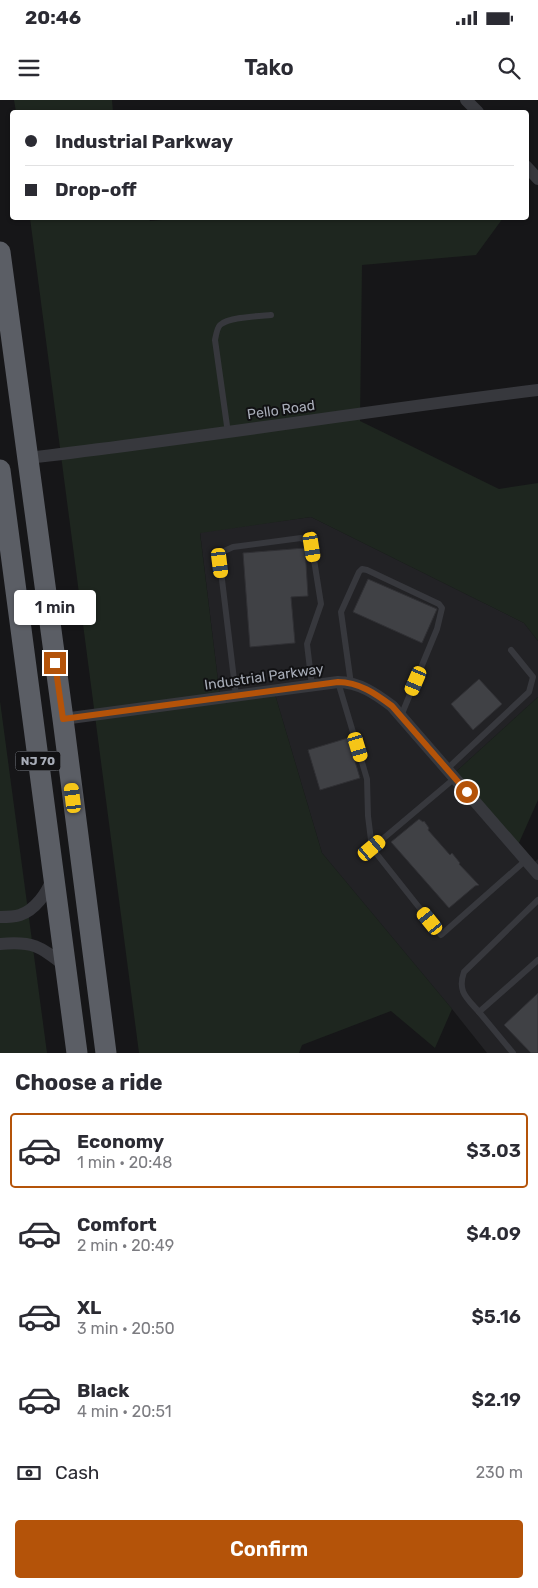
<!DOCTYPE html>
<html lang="en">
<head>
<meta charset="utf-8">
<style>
  body { margin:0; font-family:Rubik,sans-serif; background:#f7f7f7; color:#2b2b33; height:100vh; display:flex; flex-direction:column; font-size:19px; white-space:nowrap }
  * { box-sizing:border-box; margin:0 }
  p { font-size:16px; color:#7c7c81 }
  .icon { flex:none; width:28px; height:28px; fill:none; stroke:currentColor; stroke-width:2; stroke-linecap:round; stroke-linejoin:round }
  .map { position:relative; height:953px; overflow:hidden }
  .details { display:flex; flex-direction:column; background:#fff; flex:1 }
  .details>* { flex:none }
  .top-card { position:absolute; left:10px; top:10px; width:519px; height:110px; border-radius:5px; box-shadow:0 1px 4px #0004; display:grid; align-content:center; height:110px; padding:0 15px; background:#fff }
  .end { position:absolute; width:22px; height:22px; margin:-11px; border:6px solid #b45309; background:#fff; box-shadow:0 0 0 2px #fff }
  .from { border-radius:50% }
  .bubble { position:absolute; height:35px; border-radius:5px; background:#fff; box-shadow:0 1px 4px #0004; font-size:16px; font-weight:600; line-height:35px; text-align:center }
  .car { position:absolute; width:15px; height:30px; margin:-15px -8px; border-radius:6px; box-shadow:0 0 4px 1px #0007; background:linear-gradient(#f5c518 24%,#345 0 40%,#f5c518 0 76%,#345 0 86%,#f5c518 0) }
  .top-card b { display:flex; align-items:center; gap:18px; height:48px; font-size:19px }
  .top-card b+b { border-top:1px solid #e1e1e2 }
  .top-card i { width:12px; height:12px; background:#2b2b33 }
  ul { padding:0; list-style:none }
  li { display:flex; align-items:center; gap:15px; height:75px; margin:0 10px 8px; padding:0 5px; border:2px solid transparent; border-radius:5px }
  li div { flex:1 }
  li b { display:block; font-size:19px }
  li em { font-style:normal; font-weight:600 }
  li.current { border-color:#b45309 }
  li>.icon { width:45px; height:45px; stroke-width:1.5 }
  h2 { padding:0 15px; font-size:22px; line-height:60px }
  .pay { display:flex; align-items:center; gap:12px; height:55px; padding:0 15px; font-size:19px }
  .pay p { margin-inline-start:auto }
  .button { display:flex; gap:10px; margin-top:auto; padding:10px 15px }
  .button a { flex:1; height:58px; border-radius:5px; background:#b45309; color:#fff; font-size:20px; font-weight:600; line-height:58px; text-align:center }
  .status { display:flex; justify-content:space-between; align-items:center; height:35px; padding:0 25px; background:#fff; direction:ltr }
  .status svg { height:14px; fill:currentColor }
  header { display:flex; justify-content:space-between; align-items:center; height:65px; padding:0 15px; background:#fff; font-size:22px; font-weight:600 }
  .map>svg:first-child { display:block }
  .built { fill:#222225 }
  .green { fill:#1e261f }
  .building { fill:#404145; stroke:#303034 }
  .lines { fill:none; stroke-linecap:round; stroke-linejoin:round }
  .service { stroke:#37383d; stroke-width:6 }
  .minor { stroke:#37383d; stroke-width:12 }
  .trunk { stroke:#5b5e65; stroke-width:21 }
  .route { stroke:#b45309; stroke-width:6 }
  .labels { text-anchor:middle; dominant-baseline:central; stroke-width:4; stroke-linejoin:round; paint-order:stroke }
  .shield { fill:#111113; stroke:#7b7e86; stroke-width:1 }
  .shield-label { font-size:12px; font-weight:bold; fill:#a8adb8 }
  .street-label { font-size:14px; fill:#a8adb8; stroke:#111113 }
</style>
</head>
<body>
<div class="status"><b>20:46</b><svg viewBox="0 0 49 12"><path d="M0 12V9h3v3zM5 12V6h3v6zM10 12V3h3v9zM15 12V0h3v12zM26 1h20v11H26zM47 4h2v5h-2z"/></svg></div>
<header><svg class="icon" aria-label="menu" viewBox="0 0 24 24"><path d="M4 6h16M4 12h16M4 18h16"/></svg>Tako<svg class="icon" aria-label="search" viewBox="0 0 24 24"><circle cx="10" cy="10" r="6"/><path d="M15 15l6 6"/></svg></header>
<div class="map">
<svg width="538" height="953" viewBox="0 0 538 953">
  <rect width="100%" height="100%" fill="#161618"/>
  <!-- built -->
  <path class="built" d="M311 417 524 523 538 541V597L449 678 528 768 538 759V953H487L452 909 322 753 274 591 220 597 200 432Z"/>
  <!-- green -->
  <g class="green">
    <path d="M14 0H112L113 12H16Z"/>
    <path d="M30 118H149L150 121 184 118H503L476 155 362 165 360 321 499 389 538 383V541L524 523 311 417 200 433 220 597 274 591 322 753 452 909 435 948 391 911 302 945 299 953H139Z"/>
    <path d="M538 597V700L514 754 449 678Z"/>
    <path d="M0 601 47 953H0Z"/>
  </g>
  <!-- building -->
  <g class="building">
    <path d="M305 448 308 496 291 497 295 543 250 547 243 453Z"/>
    <path d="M368 479 437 509 422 543 353 512Z"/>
    <path d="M479 579 502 604 473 630 451 604Z"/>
    <path d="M348 638 360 678 320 690 308 650Z"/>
    <path d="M419 719 423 722 424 721 429 728 428 730 450 755 452 753 460 763 459 764 479 785 475 786 449 808 391 742Z"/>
    <path d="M538 893V953H531L504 925Z"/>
  </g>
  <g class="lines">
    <!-- service -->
    <g class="service">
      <path d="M228 333 215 240C216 235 217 228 220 225 228 217 260 216 271 215"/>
      <path d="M338 582 367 679 368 716 372 748 441 835 526 760"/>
      <path d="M351 584 341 512 359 472 362 469 367 470 439 504 442 508 437 529 401 616"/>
      <path d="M236 596 220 463 222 452 233 447 301 438 307 441 312 447 321 504 307 544 312 586"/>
      <path d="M447 669 529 592 533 577 511 550"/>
      <path d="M372 748 455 678"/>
      <path d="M479 912C467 898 457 892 464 872L538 800"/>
      <path d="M513 953 479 912 538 860"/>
    </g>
    <!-- minor -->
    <g class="minor">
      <path d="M466 0 478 12"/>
      <path d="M526 66 538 79"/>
      <path d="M28 358C198 338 368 311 538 290"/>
      <path d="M63 619 338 582C359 582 376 594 392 606L538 774"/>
      <path d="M0 817C6 817 14 817 20 815 35 810 47 793 52 779"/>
      <path d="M0 844C33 841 40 846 65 866"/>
    </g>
    <!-- trunk -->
    <g class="trunk">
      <path d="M0 152 63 619 106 953"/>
      <path d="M0 370 77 953"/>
    </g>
  </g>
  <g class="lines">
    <!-- route -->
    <path class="route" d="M55 563 63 619 338 582C359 582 376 594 392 606L467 692"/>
  </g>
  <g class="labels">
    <!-- shield labels -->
    <rect class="shield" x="15.5" y="651.5" width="45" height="19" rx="4"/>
    <g class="shield-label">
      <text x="38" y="661">NJ 70</text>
    </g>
    <!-- street labels -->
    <g class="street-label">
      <text transform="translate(281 310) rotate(-8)">Pello Road</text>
      <text transform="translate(264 577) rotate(-8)">Industrial Parkway</text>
    </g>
  </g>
</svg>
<i class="end from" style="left:467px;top:692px"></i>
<i class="end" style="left:55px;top:563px"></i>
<div class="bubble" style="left:14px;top:490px;width:82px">1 min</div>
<i class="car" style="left:312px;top:447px;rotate:171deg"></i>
<i class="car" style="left:220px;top:463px;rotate:173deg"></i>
<i class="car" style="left:416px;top:581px;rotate:203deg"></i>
<i class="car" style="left:358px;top:647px;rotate:163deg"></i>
<i class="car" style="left:73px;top:698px;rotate:353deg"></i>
<i class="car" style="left:372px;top:748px;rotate:50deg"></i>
<i class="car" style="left:430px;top:821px;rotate:321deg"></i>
<div class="top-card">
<b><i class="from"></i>Industrial Parkway</b>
<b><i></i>Drop-off</b>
</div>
</div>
<section class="details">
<h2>Choose a ride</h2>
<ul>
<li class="current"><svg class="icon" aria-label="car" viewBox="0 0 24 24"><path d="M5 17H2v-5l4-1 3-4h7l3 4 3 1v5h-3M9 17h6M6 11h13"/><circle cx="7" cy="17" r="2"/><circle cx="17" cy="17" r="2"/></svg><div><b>Economy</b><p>1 min · 20:48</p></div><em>$3.03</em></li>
<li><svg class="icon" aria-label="car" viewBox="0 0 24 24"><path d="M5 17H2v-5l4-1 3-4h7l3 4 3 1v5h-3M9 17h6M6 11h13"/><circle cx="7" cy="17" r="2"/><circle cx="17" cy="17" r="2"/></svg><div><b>Comfort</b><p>2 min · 20:49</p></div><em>$4.09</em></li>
<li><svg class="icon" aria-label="car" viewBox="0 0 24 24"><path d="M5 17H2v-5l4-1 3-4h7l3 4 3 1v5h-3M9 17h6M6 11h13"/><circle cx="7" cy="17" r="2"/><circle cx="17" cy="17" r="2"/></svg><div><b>XL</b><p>3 min · 20:50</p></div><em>$5.16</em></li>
<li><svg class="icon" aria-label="car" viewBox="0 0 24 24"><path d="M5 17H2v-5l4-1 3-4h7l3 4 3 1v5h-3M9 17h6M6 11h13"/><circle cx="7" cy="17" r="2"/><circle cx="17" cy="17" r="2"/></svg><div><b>Black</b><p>4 min · 20:51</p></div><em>$2.19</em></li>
</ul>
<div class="pay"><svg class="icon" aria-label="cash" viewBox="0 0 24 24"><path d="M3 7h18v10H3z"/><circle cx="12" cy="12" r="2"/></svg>Cash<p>230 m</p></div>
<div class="button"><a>Confirm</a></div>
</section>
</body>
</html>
